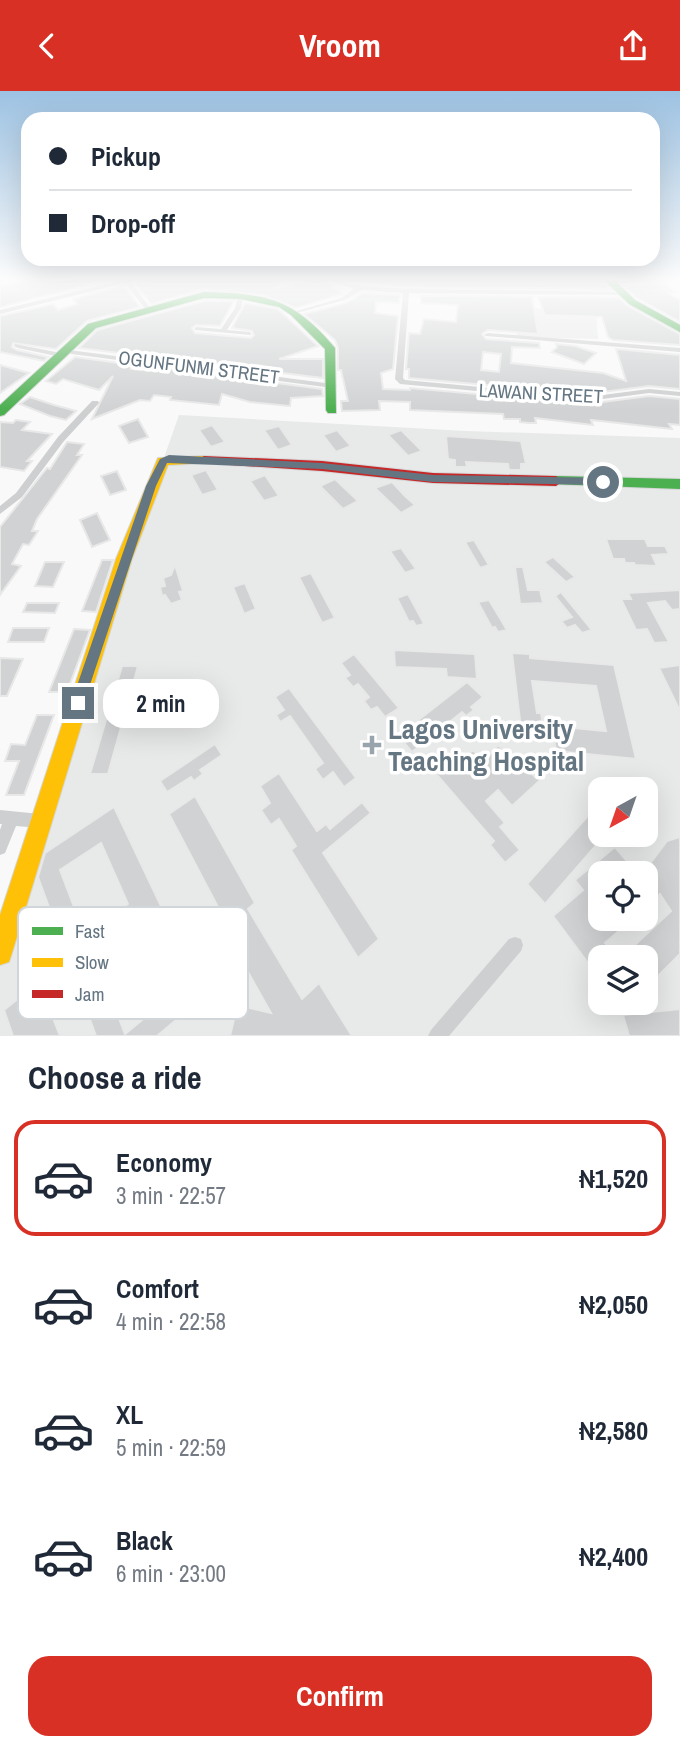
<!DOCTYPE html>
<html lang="en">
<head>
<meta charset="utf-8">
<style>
  body { margin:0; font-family:"Archivo Narrow",sans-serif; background:#f2f2f3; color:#1f2937; height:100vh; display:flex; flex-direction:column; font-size:26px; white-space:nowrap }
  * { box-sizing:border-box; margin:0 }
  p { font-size:23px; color:#747a83 }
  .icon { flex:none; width:38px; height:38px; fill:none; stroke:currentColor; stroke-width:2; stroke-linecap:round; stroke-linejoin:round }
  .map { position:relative; height:945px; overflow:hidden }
  .panel { display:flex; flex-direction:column; background:#fff; flex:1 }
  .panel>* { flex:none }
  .guide { position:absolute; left:21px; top:21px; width:639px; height:154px; border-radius:21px; box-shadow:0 7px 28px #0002; display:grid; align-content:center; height:154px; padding:0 28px; background:#fff }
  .needle { width:46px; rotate:220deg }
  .tools { position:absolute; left:588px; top:686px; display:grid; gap:14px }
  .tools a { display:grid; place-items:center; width:70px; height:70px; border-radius:14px; background:#fff; box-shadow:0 7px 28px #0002; font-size:35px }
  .end { position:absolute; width:32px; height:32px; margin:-16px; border:9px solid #657683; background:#fff; box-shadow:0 0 0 4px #fff }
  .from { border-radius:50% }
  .bubble { position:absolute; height:49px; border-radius:21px; background:#fff; box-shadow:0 7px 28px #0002; font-size:23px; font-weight:800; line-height:49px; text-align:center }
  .guide b { display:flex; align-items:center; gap:24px; height:66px; font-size:26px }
  .guide b+b { border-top:2px solid #e0e1e3 }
  .guide i { width:18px; height:18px; background:#1f2937 }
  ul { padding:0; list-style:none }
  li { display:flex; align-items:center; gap:21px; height:116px; margin:0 14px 10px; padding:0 14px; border:4px solid transparent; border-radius:21px }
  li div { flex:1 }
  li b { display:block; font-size:26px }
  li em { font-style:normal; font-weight:800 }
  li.current { border-color:#d93025 }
  li>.icon { width:63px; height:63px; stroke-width:1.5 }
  h2 { padding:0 28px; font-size:32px; line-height:84px }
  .cta { display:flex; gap:14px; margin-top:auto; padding:14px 28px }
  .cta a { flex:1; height:80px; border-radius:21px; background:#d93025; color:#fff; font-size:28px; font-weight:800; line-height:80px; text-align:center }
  header { display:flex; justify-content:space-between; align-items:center; height:91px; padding:0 28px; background:#d93025; color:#fff; font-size:32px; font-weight:800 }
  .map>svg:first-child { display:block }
  .built { fill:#e8e9e9; fill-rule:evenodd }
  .building { fill:#d0d2d3; stroke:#e8e8e8; stroke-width:2; fill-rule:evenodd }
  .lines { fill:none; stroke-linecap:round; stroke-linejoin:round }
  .fast-casing { stroke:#d5d6d7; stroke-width:2 }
  .slow-casing { stroke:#d5d6d7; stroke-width:2 }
  .jam-casing { stroke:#d5d6d7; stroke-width:2 }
  .street { fill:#cecfd0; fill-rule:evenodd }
  .fast { fill:#4caf50; fill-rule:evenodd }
  .slow { fill:#ffc107; fill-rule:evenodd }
  .jam { fill:#c62828; fill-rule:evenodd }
  .route { fill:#657683 }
  .poi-dot { fill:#99a4ac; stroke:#fff; stroke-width:2.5 }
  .labels { text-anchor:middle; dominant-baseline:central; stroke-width:7; stroke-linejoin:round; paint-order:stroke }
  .far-street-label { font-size:19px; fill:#657683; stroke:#fff }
  .near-poi-label { font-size:28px; font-weight:bold; fill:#657683; stroke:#fff; text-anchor:start }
  .key { fill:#fff; stroke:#d1d6da; stroke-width:2 }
  .key-label { font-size:19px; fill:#657683 }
</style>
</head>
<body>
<header><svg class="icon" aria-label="back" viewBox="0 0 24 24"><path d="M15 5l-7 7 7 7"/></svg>Vroom<svg class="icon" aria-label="share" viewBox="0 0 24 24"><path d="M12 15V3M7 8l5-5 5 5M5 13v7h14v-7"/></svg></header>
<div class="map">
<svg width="680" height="945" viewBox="0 0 680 945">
  <rect width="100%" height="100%" fill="#f9f9f9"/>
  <!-- built -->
  <g class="built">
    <path d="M507 216 596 220 598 248 518 246Z"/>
    <path d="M179 324 466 340 680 347V945H0V833ZM600 698H646V744H600ZM600 782H646V828H600ZM600 866H646V912H600Z"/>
  </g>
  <!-- building -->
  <g class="building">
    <path d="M37 187H89L93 193 0 216V195Z"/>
    <path d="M144 187 147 190 157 187H285L277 197 322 187 343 203 296 217 262 204 204 198 151 213 135 192Z"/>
    <path d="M342 187H433L435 189 599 187 610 198 406 195 353 191Z"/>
    <path d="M665 192 675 201 668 202 680 209V231L637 207 624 195Z"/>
    <path d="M124 195 140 216 87 230 56 258 13 252 12 256 17 259 48 266 44 270 0 261V225L53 213 58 219 77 213 73 208Z"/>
    <path d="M363 202 400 204 399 212 376 211 375 222 398 225 393 278 381 282 383 298 410 299V297L587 313 649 305 680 308V334L669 333 672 338 591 329 593 334 535 327 536 332H529L520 331V328H504L503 323 410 319V311L379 310 380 319 342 320 341 310H348L341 279H338V257L335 249 304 223 346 212Z"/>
    <path d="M421 205 532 206 538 243 488 239 482 243 486 248 539 252 540 257 512 256 511 272 603 282 626 290 616 258 680 264V298L649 295 587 303 409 287V278H406L409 242 420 243 424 228 456 231 458 214 421 212ZM483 261 501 263 499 281 481 279Z"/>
    <path d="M538 206 619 207 628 215 680 243V254L613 249 608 246 602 226 545 224Z"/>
    <path d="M204 210H234L220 235 196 234 192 237 195 242 251 247 254 244 252 240 232 237 245 212 278 218 318 255 279 268H323V287L79 257 97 239Z"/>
    <path d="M556 253 575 255 596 262 584 273 552 261 557 256Z"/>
    <path d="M75 266 134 274 131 278 152 280 154 276 322 298 323 305 291 307 290 315 250 311 222 303 219 314 170 309 171 306 154 304 150 310 140 309 92 328 113 285 99 299 63 288 56 293 46 290Z"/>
    <path d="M0 274 29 282 0 302Z"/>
    <path d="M30 306 54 314 76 320 66 329 50 325 20 313Z"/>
    <path d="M138 328 148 346 129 352 119 335Z"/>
    <path d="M16 329 30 331 22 339 52 343 27 370H32L24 380 0 376V331L13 332Z"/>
    <path d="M212 334 225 351 211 356 199 339Z"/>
    <path d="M279 335 292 354 278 359 264 339Z"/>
    <path d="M337 339 351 355 336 361 323 344Z"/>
    <path d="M401 339 422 360 408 365 388 344Z"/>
    <path d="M446 345 521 350 526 373H521V379H509L508 373 466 371 467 376H455V369L448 368Z"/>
    <path d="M67 351 84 353 77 364H82L37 428 32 440H38L29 454 23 453 12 473 21 475 0 504V436L47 377 50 378Z"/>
    <path d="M206 379 218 399 202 404 191 384Z"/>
    <path d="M117 380 126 399 110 404 101 385Z"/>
    <path d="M265 384 279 405 264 410 250 390Z"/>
    <path d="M335 388 358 410 343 418 320 395Z"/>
    <path d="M392 391 405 405 415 414 401 422 375 397Z"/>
    <path d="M97 422 110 449 92 456 80 429Z"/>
    <path d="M606 448H645L648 455H665L669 463 652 464 657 475 635 474 634 472H625L624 468H613Z"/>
    <path d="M474 449 489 474 480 477 465 451Z"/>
    <path d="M401 457 416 478 405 482 390 460Z"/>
    <path d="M553 466 575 486 566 491 544 471Z"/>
    <path d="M102 469H113L96 521 82 520Z"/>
    <path d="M45 471H64L53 496 35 495Z"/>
    <path d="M175 474 183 500 179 501 182 509 171 513 165 504 162 505 160 496 165 495 163 487 171 484Z"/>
    <path d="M515 476H523L528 499H540L543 512 520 513Z"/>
    <path d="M311 482 335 527 322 532 299 486Z"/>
    <path d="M245 492 256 518 244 523 233 496Z"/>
    <path d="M680 499V518L672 519 665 510 648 512 669 551 654 552 647 538 636 539 621 508H631L628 502Z"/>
    <path d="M561 501 592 539 582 542 575 534 567 537 561 530 572 526 555 505Z"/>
    <path d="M408 503 421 527 424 533 416 535 413 530 409 531 397 507Z"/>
    <path d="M489 509 507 539 498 541 495 536 492 537 478 511Z"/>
    <path d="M27 512H59L55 522 23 521Z"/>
    <path d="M13 537H49L44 551H8Z"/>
    <path d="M74 538 90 539 67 601H49Z"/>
    <path d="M394 559 475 563 477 588 447 586 446 578 395 576Z"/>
    <path d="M512 562 530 563V567L614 574 636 668 556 660 554 649 522 646ZM532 590 596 595 606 640 543 634 541 622H537Z"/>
    <path d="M354 563 399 617 385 626 377 616 371 619 364 610 369 606 358 593 353 596 345 587 350 584 341 572Z"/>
    <path d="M0 567 23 568 7 605H0Z"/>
    <path d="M680 574V620L659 577Z"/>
    <path d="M122 575H138L108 683H90Z"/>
    <path d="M467 591 483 606 471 616 474 619 466 625 462 621 412 661 398 645Z"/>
    <path d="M289 597 356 687 344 696 333 681 323 689 315 678 323 672 290 625 280 631 276 624 284 619 275 606Z"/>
    <path d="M37 624H54L24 704H6L19 670H5L11 653 25 654Z"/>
    <path d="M215 653 222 664 200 679 203 683 194 690 191 686 167 701 160 690Z"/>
    <path d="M498 654 513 666 515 665 535 686 540 668 553 673 551 685 547 683 512 715 498 699 486 710 505 732 500 736 520 759 505 772 490 754 494 750 425 670 440 658 454 675 473 659 484 670Z"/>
    <path d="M279 682 317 740 326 733 330 738 362 711 371 722 323 762 379 848 358 867 291 759 296 755 279 728 271 734 261 719 270 712 260 695Z"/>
    <path d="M195 705 255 812 248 818 302 908 319 892 352 945H230L235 924 244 926 246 916 271 922 225 840 229 837 169 723Z"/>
    <path d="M114 716 206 910 184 929 182 924 157 945H96L38 786 45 762ZM101 752 128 813 85 845 60 779ZM133 821 170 906 125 943 90 852Z"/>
    <path d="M594 718 600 724V744H605L545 813 527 793Z"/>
    <path d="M680 746V863L646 897V866H622L671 820 660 803 646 816V778L667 750Z"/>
    <path d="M615 756 637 782H600V828H633L605 852 616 866H600V888L553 825 583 799 575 789Z"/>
    <path d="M39 891 60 945H13L4 919Z"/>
    <path d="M680 918V945H629L623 924Z"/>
  </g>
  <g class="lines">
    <defs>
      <g id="fast">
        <path d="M602 187H612L635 209 680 234V241L629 213Z"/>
        <path d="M204 201C267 203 293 207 335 257L336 322H328L326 319 325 258 291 224 279 216 241 208 204 207 96 237 4 324 0 325V314L88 233Z"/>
        <path d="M556 385 680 388V398L551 393 549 390Z"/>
      </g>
      <path id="slow" d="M204 365 211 369 209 372 168 374 132 468 12 862 9 871 0 874V824L116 468 158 367Z"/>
      <path id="jam" d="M204 365 322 370 433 382 556 385 563 390 556 395 433 392 322 380 199 372 197 369Z"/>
    </defs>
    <!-- fast casing -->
    <use href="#fast" class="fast-casing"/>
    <!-- slow casing -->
    <use href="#slow" class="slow-casing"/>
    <!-- jam casing -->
    <use href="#jam" class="jam-casing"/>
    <!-- street -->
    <g class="street">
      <path d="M131 187H142L131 191 151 218 150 219H146L125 192 0 223V219Z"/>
      <path d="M324 187H333L352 194 406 198 622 201V203L620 204 409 202 403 287 405 289 587 306 649 298 680 301V305L649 302 587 310 400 293 395 288 403 202 362 199 345 209 293 223V221L341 207 354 198Z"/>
      <path d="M641 187H674L671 189 610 193 607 191 610 189Z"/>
      <path d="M241 203 244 205 241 217 227 239 249 241 251 242V244L195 239V237L197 236 221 238 235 217 238 205Z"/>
      <path d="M488 242 680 257V261L486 245 484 244Z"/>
      <path d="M15 253 61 262 65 264 61 266 18 257 14 255Z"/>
      <path d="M61 258 333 293 337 295 333 297 64 262 60 260Z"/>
      <path d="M92 310H98L99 312 64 350 22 406 0 423V415L16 402 58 346Z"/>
      <path d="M0 719 40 723 45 725 47 730 45 735 40 737 16 735 5 762 0 764V739L2 733H0Z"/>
      <path d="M515 846 521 848 523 854 521 860 449 945H428L431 939 509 848Z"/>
    </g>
    <!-- fast -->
    <use href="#fast" class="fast"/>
    <!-- slow -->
    <use href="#slow" class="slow"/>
    <!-- jam -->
    <use href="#jam" class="jam"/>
  </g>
  <!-- sky -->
  <linearGradient id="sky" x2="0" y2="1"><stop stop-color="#9dc2e2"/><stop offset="0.59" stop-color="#fcfcfc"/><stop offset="1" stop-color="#fcfcfc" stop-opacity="0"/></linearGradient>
  <rect width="680" height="319" fill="url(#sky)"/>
  <!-- route -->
  <path class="route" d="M169 364 322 372 433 384 603 387 608 391 603 394 433 391 322 378 167 372 156 395 84 612 78 618 71 612 146 395 160 368Z"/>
  <!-- markers -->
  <path class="poi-dot" d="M368.5 643.5h7v7h7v7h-7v7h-7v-7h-7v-7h7z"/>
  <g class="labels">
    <!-- far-street labels -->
    <g class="far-street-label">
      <text transform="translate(199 276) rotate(7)">OGUNFUNMI STREET</text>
      <text transform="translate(541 302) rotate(3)">LAWANI STREET</text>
    </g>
    <!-- near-poi labels -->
    <g class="near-poi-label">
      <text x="388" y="638">Lagos University<tspan x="388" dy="32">Teaching Hospital</tspan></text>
    </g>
  </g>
  <!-- legend -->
  <rect x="18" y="816" width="230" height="112" rx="10" class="key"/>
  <rect x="32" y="836" width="31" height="8" fill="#4caf50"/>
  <rect x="32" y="867" width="31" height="9" fill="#ffc107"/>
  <rect x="32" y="899" width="31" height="8" fill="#c62828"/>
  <g class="key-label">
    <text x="75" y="847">Fast</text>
    <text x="75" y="878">Slow</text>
    <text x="75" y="910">Jam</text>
  </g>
</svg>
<div class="tools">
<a><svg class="needle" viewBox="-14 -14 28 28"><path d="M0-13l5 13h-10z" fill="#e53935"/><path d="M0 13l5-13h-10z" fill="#747a83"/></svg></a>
<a><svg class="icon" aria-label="locate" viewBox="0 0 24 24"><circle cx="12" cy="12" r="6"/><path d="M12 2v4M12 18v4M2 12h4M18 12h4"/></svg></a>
<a><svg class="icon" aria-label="layers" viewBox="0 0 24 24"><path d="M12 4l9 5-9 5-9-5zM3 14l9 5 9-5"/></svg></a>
</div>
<i class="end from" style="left:603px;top:391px"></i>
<i class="end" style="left:78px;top:612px"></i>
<div class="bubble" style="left:103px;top:588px;width:116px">2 min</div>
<div class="guide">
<b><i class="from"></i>Pickup</b>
<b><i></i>Drop-off</b>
</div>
</div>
<section class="panel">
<h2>Choose a ride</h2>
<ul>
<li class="current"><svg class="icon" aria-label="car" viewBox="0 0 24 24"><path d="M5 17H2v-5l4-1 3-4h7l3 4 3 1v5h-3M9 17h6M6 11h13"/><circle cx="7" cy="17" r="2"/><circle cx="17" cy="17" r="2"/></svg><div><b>Economy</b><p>3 min · 22:57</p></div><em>₦1,520</em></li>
<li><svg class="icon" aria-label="car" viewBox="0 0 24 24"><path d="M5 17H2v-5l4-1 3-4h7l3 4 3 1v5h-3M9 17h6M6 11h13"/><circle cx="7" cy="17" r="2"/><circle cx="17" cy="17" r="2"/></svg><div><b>Comfort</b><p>4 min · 22:58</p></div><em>₦2,050</em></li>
<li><svg class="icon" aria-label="car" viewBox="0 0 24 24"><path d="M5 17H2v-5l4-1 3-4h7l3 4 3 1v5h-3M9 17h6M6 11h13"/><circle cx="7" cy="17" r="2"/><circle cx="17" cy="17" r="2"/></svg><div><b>XL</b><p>5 min · 22:59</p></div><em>₦2,580</em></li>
<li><svg class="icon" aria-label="car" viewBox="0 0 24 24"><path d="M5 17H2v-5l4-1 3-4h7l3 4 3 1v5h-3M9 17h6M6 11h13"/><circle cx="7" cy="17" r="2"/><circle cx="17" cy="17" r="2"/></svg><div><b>Black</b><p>6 min · 23:00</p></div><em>₦2,400</em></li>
</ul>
<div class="cta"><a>Confirm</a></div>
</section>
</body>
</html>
